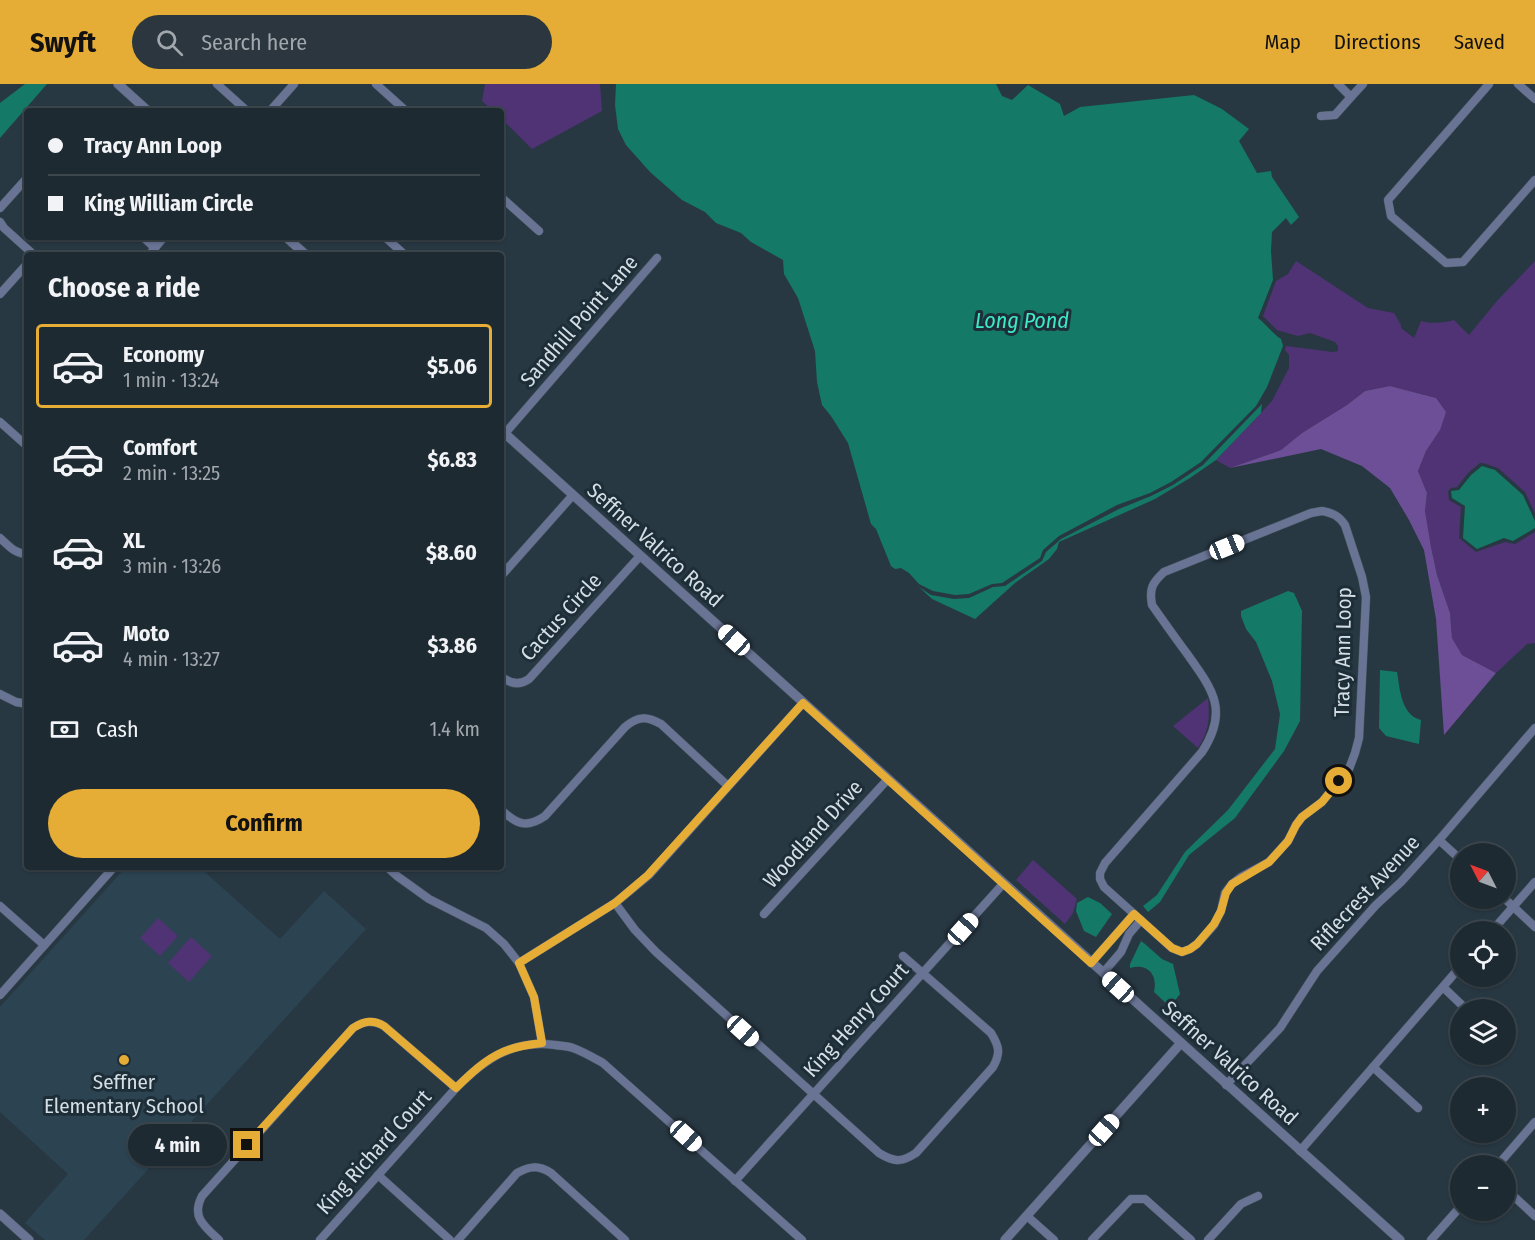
<!DOCTYPE html>
<html lang="en">
<head>
<meta charset="utf-8">
<style>
  body { margin:0; font-family:"Fira Sans Condensed",sans-serif; background:#2b363e; color:#f1f3f6; height:100vh; display:flex; flex-direction:column; font-size:22px; white-space:nowrap }
  * { box-sizing:border-box; margin:0 }
  p { font-size:20px; color:#a1a7ac }
  .icon { flex:none; width:33px; height:33px; fill:none; stroke:currentColor; stroke-width:2; stroke-linecap:round; stroke-linejoin:round }
  .map { position:relative; flex:1; overflow:hidden }
  .details { position:absolute; left:24px; top:168px; width:480px; height:618px; display:flex; flex-direction:column; background:#1e2a32; border-radius:6px; box-shadow:0 2px 4px #0004,0 0 0 2px #3c464d }
  .details>* { flex:none }
  .banner { position:absolute; left:24px; top:24px; width:480px; height:132px; border-radius:6px; box-shadow:0 2px 4px #0004,0 0 0 2px #3c464d; display:grid; align-content:center; height:132px; padding:0 24px; background:#1e2a32 }
  .needle { width:39px; rotate:312deg }
  .controls { position:absolute; left:1450px; top:759px; display:grid; gap:12px }
  .controls a { display:grid; place-items:center; width:66px; height:66px; border-radius:50%; background:#1e2a32; box-shadow:0 2px 4px #0004,0 0 0 2px #3c464d; font-size:30px }
  .end { position:absolute; width:27px; height:27px; margin:-14px; border:8px solid #e5ad35; background:#111; box-shadow:0 0 0 3px #111 }
  .from { border-radius:50% }
  .bubble { position:absolute; height:42px; border-radius:21px; background:#1e2a32; box-shadow:0 2px 4px #0004,0 0 0 2px #3c464d; font-size:20px; font-weight:700; line-height:42px; text-align:center }
  .car { position:absolute; width:18px; height:36px; margin:-18px -9px; border-radius:8px; box-shadow:0 0 4px 2px #0007; background:linear-gradient(#fff 24%,#345 0 40%,#fff 0 76%,#345 0 86%,#fff 0) }
  .banner b { display:flex; align-items:center; gap:21px; height:57px; font-size:22px }
  .banner b+b { border-top:2px solid #3c464d }
  .banner i { width:15px; height:15px; background:#f1f3f6 }
  ul { padding:0; list-style:none }
  li { display:flex; align-items:center; gap:18px; height:84px; margin:0 12px 9px; padding:0 12px; border:3px solid transparent; border-radius:6px }
  li div { flex:1 }
  li b { display:block; font-size:22px }
  li em { font-style:normal; font-weight:700 }
  li.on { border-color:#e5ad35 }
  li>.icon { width:54px; height:54px; stroke-width:1.5 }
  h2 { padding:0 24px; font-size:27px; line-height:72px }
  .pay { display:flex; align-items:center; gap:15px; height:66px; padding:0 24px; font-size:22px }
  .pay p { margin-inline-start:auto }
  .action { display:flex; gap:12px; margin-top:auto; padding:12px 24px }
  .action a { flex:1; height:69px; border-radius:36px; background:#e5ad35; color:#111; font-size:24px; font-weight:700; line-height:69px; text-align:center }
  header { display:flex; align-items:center; gap:36px; box-sizing:border-box; height:84px; padding:0 30px; background:#e5ad35; color:#111 }
  header strong { font-size:28px }
  nav { display:flex; gap:33px; margin-inline-start:auto; font-size:21px }
  .search { width:420px; height:54px; background:#2b363e; display:flex; align-items:center; gap:15px; box-sizing:border-box; padding:0 21px; border-radius:33px; color:#a1a7ac; font-size:22px }
  .map>svg:first-child { display:block }
  .built { fill:#2c4352 }
  .green { fill:#4f3374 }
  .forest { fill:#6c4f96 }
  .water { fill:#147966 }
  .lines { fill:none; stroke-linecap:round; stroke-linejoin:round }
  .minor-casing { stroke:#475660; stroke-width:9 }
  .tertiary-casing { stroke:#475660; stroke-width:10 }
  .minor { stroke:#697494; stroke-width:8 }
  .tertiary { stroke:#697494; stroke-width:9 }
  .route { stroke:#e5ad35; stroke-width:8 }
  .poi-dot { fill:#e5ad35; stroke:#1e2e38; stroke-width:2 }
  .labels { text-anchor:middle; dominant-baseline:central; stroke-width:6; stroke-linejoin:round; paint-order:stroke }
  .street-label { font-size:21px; fill:#d4dee5; stroke:#1e2e38 }
  .poi-label { font-size:21px; fill:#d4dee5; stroke:#1e2e38 }
  .water-label { font-size:22px; font-style:italic; fill:#3de9c7; stroke:#1e2e38 }
</style>
</head>
<body>
<header>
<strong>Swyft</strong>
<div class="search"><svg class="icon" aria-label="search" viewBox="0 0 24 24"><circle cx="10" cy="10" r="6"/><path d="M15 15l6 6"/></svg>Search here</div>
<nav><a>Map</a><a>Directions</a><a>Saved</a></nav>
</header>
<div class="map">
<svg width="1535" height="1156" viewBox="0 0 1535 1156">
  <rect width="100%" height="100%" fill="#283843"/>
  <!-- built -->
  <path class="built" d="M126 783H199L280 855 324 807 366 845 84 1156H45L25 1139 68 1090 0 1028V923Z"/>
  <!-- green -->
  <g class="green">
    <path d="M485 0H600L602 27 532 65 501 34V27H493L482 17Z"/>
    <path d="M1296 177 1368 224 1394 229 1401 241V244L1414 254 1421 237C1430 240 1444 239 1454 236L1469 251 1497 217 1535 177V429L1525 408 1498 384 1483 379H1480L1468 389 1457 403 1451 404 1448 407 1449 416 1461 423 1459 454 1476 468 1505 458 1515 460 1535 448V559L1527 560 1496 589 1462 571 1452 554 1450 529 1437 491 1431 463 1425 427 1427 409 1418 387 1426 367 1440 346 1436 314 1390 302 1365 307 1347 321 1302 349 1281 366 1230 384 1216 376 1272 317 1289 284V271L1285 266 1286 262 1333 268 1338 267V262L1335 258 1310 249 1298 252 1277 246 1263 232 1276 197 1288 190Z"/>
    <path d="M1208 614C1210 636 1209 646 1198 664L1173 642Z"/>
    <path d="M1033 776 1077 815 1073 829 1065 840 1016 796Z"/>
    <path d="M158 834 178 852 160 872 140 854Z"/>
    <path d="M191 853 212 872 189 898 168 879Z"/>
  </g>
  <!-- forest -->
  <path class="forest" d="M1390 302 1436 314 1446 328 1440 346 1426 367 1418 387 1427 409 1425 427 1431 463 1437 491 1450 529 1452 554 1462 571 1496 589 1444 651 1436 535 1424 466 1409 436 1390 404 1362 382 1321 365 1230 384 1281 366 1302 349 1347 321 1365 307Z"/>
  <!-- water -->
  <g class="water">
    <path d="M25 0H47L0 54V19Z"/>
    <path d="M616 0H996L1002 12 1012 16 1028 1 1060 20 1064 32 1080 23 1194 11 1222 25 1249 45 1239 57 1257 89 1271 87 1272 93 1299 133 1291 141 1286 134 1272 148 1271 167 1273 196 1258 234C1266 240 1272 249 1281 255L1283 262 1267 303 1256 322 1201 378 1171 398 1150 409 1117 421 1059 452 1043 466 1040 474 1002 499 992 500 969 510 955 511 933 507 919 500 909 489 901 484 895 485 891 482 876 445 871 440 848 359 831 332 822 321 817 298 815 267 798 214 784 190 783 176 751 158 741 149 716 139 705 128 682 116 650 88 626 61 618 45 615 21Z"/>
    <path d="M1262 320 1261 329 1216 376 1190 394 1155 415 1059 458 1057 465 1049 475 1015 499 975 535 932 515 919 503 931 511 954 515 969 514 993 503 1005 502 1042 477 1046 468 1061 455 1119 425 1151 412 1173 401 1203 381Z"/>
    <path d="M1482 382 1495 386 1523 411 1535 437V444L1513 457 1504 454 1477 465 1463 454 1465 422 1452 414 1451 407 1459 406 1471 391Z"/>
    <path d="M1288 507 1294 509 1302 527 1300 637 1284 667 1235 734 1189 771 1160 818 1148 828 1143 822 1157 811 1185 768 1228 726 1275 665 1280 630 1272 597 1256 558 1246 545 1241 532V527Z"/>
    <path d="M1380 586 1397 588C1400 605 1401 631 1421 636L1419 660 1386 652 1379 644Z"/>
    <path d="M1088 813 1100 819 1112 830 1096 853 1084 847 1076 827 1077 819Z"/>
    <path d="M1141 857 1145 860 1162 875 1173 880 1180 910 1170 923 1154 908C1158 891 1148 879 1130 884V880Z"/>
  </g>
  <g class="lines">
    <defs>
      <g id="minor">
        <path d="M217 0 247 27"/>
        <path d="M376 0 406 27"/>
        <path d="M1338 0 1351 13 1363 0"/>
        <path d="M1489 0 1388 116 1391 132 1446 179 1463 178 1535 96"/>
        <path d="M1518 0 1535 15"/>
        <path d="M270 27 294 0"/>
        <path d="M1321 32 1335 31 1351 13"/>
        <path d="M501 113 539 147"/>
        <path d="M0 124 27 94"/>
        <path d="M0 138 4 144 34 171"/>
        <path d="M143 153 155 164"/>
        <path d="M385 153 405 171"/>
        <path d="M149 171 164 153"/>
        <path d="M0 210 27 180"/>
        <path d="M0 338 27 362"/>
        <path d="M501 354 657 174"/>
        <path d="M1322 427C1333 429 1339 432 1345 441L1362 493 1366 513 1359 654 1355 669 1349 685 1322 718 1302 733 1296 741 1288 757 1269 778 1241 793 1232 800 1225 809 1221 827 1214 841 1197 860 1190 865 1182 868 1172 864 1104 803 1100 795V789L1105 779 1202 668C1229 627 1213 606 1188 571 1176 555 1164 538 1152 521 1149 505 1152 499 1164 488L1311 429Z"/>
        <path d="M0 454C9 462 15 470 27 470"/>
        <path d="M501 492 573 411"/>
        <path d="M501 592C510 600 519 602 529 595L640 472"/>
        <path d="M0 610 16 618 27 620"/>
        <path d="M501 726C517 740 526 745 545 732L625 643C638 632 646 632 661 640L728 702"/>
        <path d="M1439 756 1461 776"/>
        <path d="M387 783 397 792 429 815 486 844 504 860 519 879 534 913 542 959"/>
        <path d="M1504 814 1535 843"/>
        <path d="M615 819 635 846 656 868 879 1069C895 1079 902 1078 916 1069L993 983C1001 969 999 962 991 949L903 872"/>
        <path d="M0 822 44 861"/>
        <path d="M764 830 888 695"/>
        <path d="M1491 848 1535 798"/>
        <path d="M519 879 615 819 649 791 803 619"/>
        <path d="M1091 879 1134 830"/>
        <path d="M1103 889 1121 868 1129 850 1141 836"/>
        <path d="M1443 903 1467 926"/>
        <path d="M0 911 114 783"/>
        <path d="M1373 983 1418 1024"/>
        <path d="M1226 1001 1280 944 1317 887 1376 821 1401 798 1439 756 1535 644"/>
        <path d="M1300 1067 1461 882"/>
        <path d="M1497 1082 1535 1038"/>
        <path d="M378 1091 450 1156"/>
        <path d="M735 1097 1003 800"/>
        <path d="M1506 1105 1535 1132"/>
        <path d="M1027 1132 1054 1156"/>
        <path d="M219 1156C204 1142 191 1133 202 1112L353 944C364 937 373 936 384 942L456 1004"/>
        <path d="M320 1156 456 1004C484 976 512 955 555 961 561 962 568 962 573 964 584 968 594 974 603 979L802 1156"/>
        <path d="M458 1156 517 1089C530 1082 538 1081 551 1089L625 1156"/>
        <path d="M1092 1156 1131 1115H1145L1191 1156"/>
        <path d="M1208 1156 1241 1120 1258 1112"/>
        <path d="M1431 1156 1461 1122"/>
      </g>
      <g id="tertiary">
        <path d="M118 0 148 27"/>
        <path d="M286 153 306 171"/>
        <path d="M501 346 1400 1156"/>
        <path d="M0 1130 29 1156"/>
        <path d="M1005 1156 1181 959"/>
      </g>
    </defs>
    <!-- minor casing -->
    <use href="#minor" class="minor-casing"/>
    <!-- tertiary casing -->
    <use href="#tertiary" class="tertiary-casing"/>
    <!-- minor -->
    <use href="#minor" class="minor"/>
    <!-- tertiary -->
    <use href="#tertiary" class="tertiary"/>
  </g>
  <g class="lines">
    <!-- route -->
    <path class="route" d="M247 1061 353 944C364 937 373 935 384 942L456 1004C474 986 492 969 518 963 526 961 534 960 542 959L534 913 519 879 615 819 648 791 803 619 1091 879 1134 830 1172 864 1182 868 1190 865 1197 860 1214 840 1221 827 1226 809 1232 800 1269 778 1288 757 1296 741 1302 733 1322 718 1339 697"/>
  </g>
  <!-- markers -->
  <circle class="poi-dot" cx="124" cy="976" r="6"/>
  <g class="labels">
    <!-- street labels -->
    <g class="street-label">
      <text transform="translate(579 237) rotate(-49)">Sandhill Point Lane</text>
      <text transform="translate(655 461) rotate(42)">Seffner Valrico Road</text>
      <text transform="translate(561 533) rotate(-48)">Cactus Circle</text>
      <text transform="translate(1343 568) rotate(-89)">Tracy Ann Loop</text>
      <text transform="translate(813 750) rotate(-48)">Woodland Drive</text>
      <text transform="translate(1365 809) rotate(-47)">Riflecrest Avenue</text>
      <text transform="translate(856 936) rotate(-48)">King Henry Court</text>
      <text transform="translate(1230 979) rotate(42)">Seffner Valrico Road</text>
      <text transform="translate(374 1068) rotate(-48)">King Richard Court</text>
    </g>
    <!-- poi labels -->
    <g class="poi-label">
      <text x="124" y="998">Seffner<tspan x="124" dy="24">Elementary School</tspan></text>
    </g>
    <!-- water labels -->
    <g class="water-label">
      <text x="1022" y="236">Long Pond</text>
    </g>
  </g>
</svg>
<div class="controls">
<a><svg class="needle" viewBox="-14 -14 28 28"><path d="M0-13l5 13h-10z" fill="#e53935"/><path d="M0 13l5-13h-10z" fill="#a1a7ac"/></svg></a>
<a><svg class="icon" aria-label="locate" viewBox="0 0 24 24"><circle cx="12" cy="12" r="6"/><path d="M12 2v4M12 18v4M2 12h4M18 12h4"/></svg></a>
<a><svg class="icon" aria-label="layers" viewBox="0 0 24 24"><path d="M12 4l9 5-9 5-9-5zM3 14l9 5 9-5"/></svg></a>
<a>+</a>
<a>−</a>
</div>
<i class="end from" style="left:1339px;top:697px"></i>
<i class="end" style="left:247px;top:1061px"></i>
<div class="bubble" style="left:128px;top:1040px;width:99px">4 min</div>
<i class="car" style="left:1227px;top:463px;rotate:68deg"></i>
<i class="car" style="left:734px;top:556px;rotate:312deg"></i>
<i class="car" style="left:963px;top:845px;rotate:42deg"></i>
<i class="car" style="left:1118px;top:903px;rotate:312deg"></i>
<i class="car" style="left:743px;top:947px;rotate:132deg"></i>
<i class="car" style="left:1104px;top:1046px;rotate:42deg"></i>
<i class="car" style="left:686px;top:1052px;rotate:132deg"></i>
<div class="banner">
<b><i class="from"></i>Tracy Ann Loop</b>
<b><i></i>King William Circle</b>
</div>
<section class="details">
<h2>Choose a ride</h2>
<ul>
<li class="on"><svg class="icon" aria-label="car" viewBox="0 0 24 24"><path d="M5 17H2v-5l4-1 3-4h7l3 4 3 1v5h-3M9 17h6M6 11h13"/><circle cx="7" cy="17" r="2"/><circle cx="17" cy="17" r="2"/></svg><div><b>Economy</b><p>1 min · 13:24</p></div><em>$5.06</em></li>
<li><svg class="icon" aria-label="car" viewBox="0 0 24 24"><path d="M5 17H2v-5l4-1 3-4h7l3 4 3 1v5h-3M9 17h6M6 11h13"/><circle cx="7" cy="17" r="2"/><circle cx="17" cy="17" r="2"/></svg><div><b>Comfort</b><p>2 min · 13:25</p></div><em>$6.83</em></li>
<li><svg class="icon" aria-label="car" viewBox="0 0 24 24"><path d="M5 17H2v-5l4-1 3-4h7l3 4 3 1v5h-3M9 17h6M6 11h13"/><circle cx="7" cy="17" r="2"/><circle cx="17" cy="17" r="2"/></svg><div><b>XL</b><p>3 min · 13:26</p></div><em>$8.60</em></li>
<li><svg class="icon" aria-label="car" viewBox="0 0 24 24"><path d="M5 17H2v-5l4-1 3-4h7l3 4 3 1v5h-3M9 17h6M6 11h13"/><circle cx="7" cy="17" r="2"/><circle cx="17" cy="17" r="2"/></svg><div><b>Moto</b><p>4 min · 13:27</p></div><em>$3.86</em></li>
</ul>
<div class="pay"><svg class="icon" aria-label="cash" viewBox="0 0 24 24"><path d="M3 7h18v10H3z"/><circle cx="12" cy="12" r="2"/></svg>Cash<p>1.4 km</p></div>
<div class="action"><a>Confirm</a></div>
</section>
</div>
</body>
</html>
